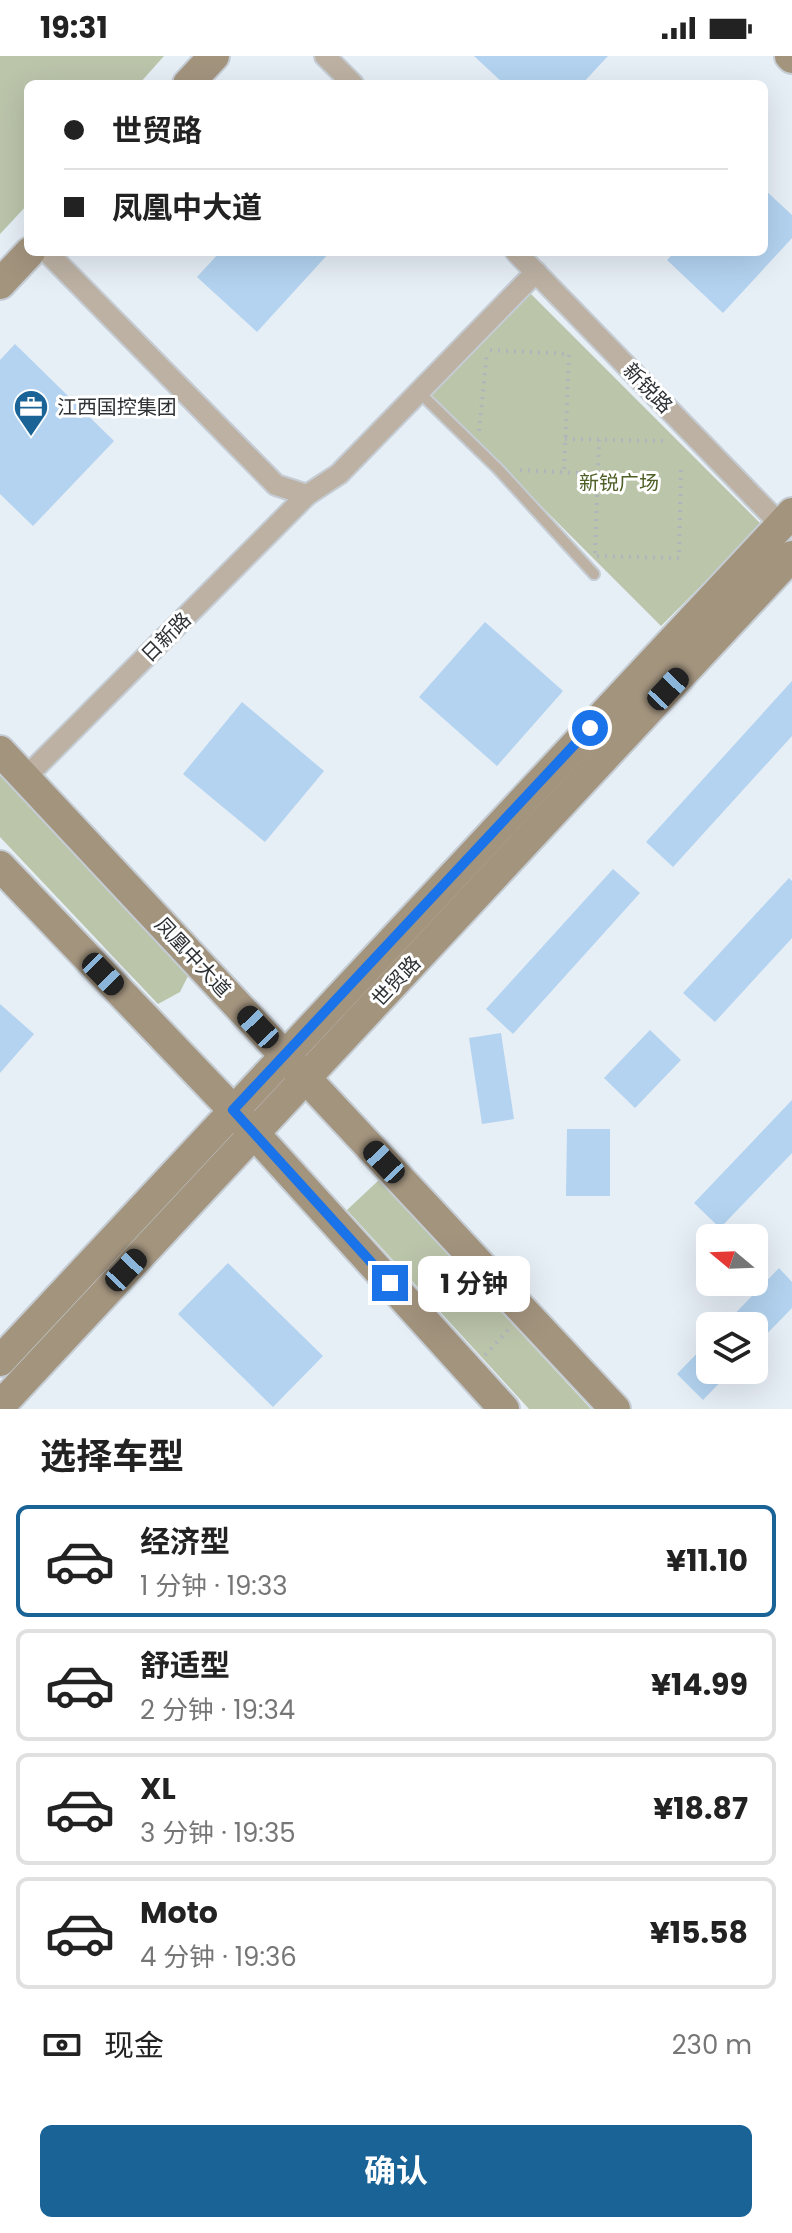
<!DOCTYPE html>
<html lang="zh">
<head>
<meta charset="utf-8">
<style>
  body { margin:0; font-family:Poppins,"Noto Sans SC",sans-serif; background:#f6f6f6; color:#222; height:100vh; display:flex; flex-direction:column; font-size:30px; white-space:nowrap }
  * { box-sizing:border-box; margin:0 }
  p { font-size:26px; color:#767676 }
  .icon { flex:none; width:44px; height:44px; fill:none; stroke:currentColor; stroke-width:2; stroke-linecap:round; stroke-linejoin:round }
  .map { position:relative; height:1353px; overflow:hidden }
  .panel { display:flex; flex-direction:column; background:#fff; flex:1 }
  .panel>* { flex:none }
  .guide { position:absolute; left:24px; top:24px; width:744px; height:176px; border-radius:12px; box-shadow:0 8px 32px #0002; display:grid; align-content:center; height:176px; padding:0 40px; background:#fff }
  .needle { width:52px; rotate:289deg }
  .tools { position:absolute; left:696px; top:1168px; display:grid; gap:16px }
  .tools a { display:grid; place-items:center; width:72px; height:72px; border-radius:12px; background:#fff; box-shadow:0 8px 32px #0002; font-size:40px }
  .end { position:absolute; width:36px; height:36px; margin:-18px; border:10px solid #1a73e8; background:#fff; box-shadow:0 0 0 4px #fff }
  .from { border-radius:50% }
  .bubble { position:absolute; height:56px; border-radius:12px; background:#fff; box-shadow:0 8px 32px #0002; font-size:26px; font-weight:700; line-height:56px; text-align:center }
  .car { position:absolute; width:24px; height:48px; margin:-24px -12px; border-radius:10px; box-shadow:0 0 6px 2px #0007; background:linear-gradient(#222 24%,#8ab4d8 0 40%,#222 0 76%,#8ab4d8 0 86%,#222 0) }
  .guide b { display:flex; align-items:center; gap:28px; height:76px; font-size:30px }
  .guide b+b { border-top:2px solid #e0e0e0 }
  .guide i { width:20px; height:20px; background:#222 }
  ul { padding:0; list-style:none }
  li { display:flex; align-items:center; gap:24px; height:112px; margin:0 16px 12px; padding:0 24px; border:4px solid #e0e0e0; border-radius:12px }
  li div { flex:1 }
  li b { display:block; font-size:30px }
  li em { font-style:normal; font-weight:700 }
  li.active { border-color:#196397 }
  li>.icon { width:72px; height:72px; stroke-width:1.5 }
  h2 { padding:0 40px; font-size:36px; line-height:96px }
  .pay { display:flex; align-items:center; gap:20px; height:88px; padding:0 40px; font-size:30px }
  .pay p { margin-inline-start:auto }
  .cta { display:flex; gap:16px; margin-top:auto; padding:16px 40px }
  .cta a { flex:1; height:92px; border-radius:12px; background:#196397; color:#fff; font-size:32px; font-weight:700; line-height:92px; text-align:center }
  .status { display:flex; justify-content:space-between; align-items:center; height:56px; padding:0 40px; background:#fff; direction:ltr }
  .status svg { height:22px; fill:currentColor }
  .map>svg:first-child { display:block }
  .green { fill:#bbc5aa }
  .building { fill:#b3d3f0 }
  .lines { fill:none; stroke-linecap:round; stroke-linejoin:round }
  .lane-casing { stroke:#c5ccd3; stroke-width:14 }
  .street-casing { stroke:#c5ccd3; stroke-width:24 }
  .secondary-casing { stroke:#c5ccd3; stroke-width:34 }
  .path { stroke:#afb5bb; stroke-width:4; stroke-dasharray:2 6; stroke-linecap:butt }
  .lane { stroke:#bcb1a3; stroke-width:10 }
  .street { stroke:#bcb1a3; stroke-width:20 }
  .secondary { stroke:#a3947e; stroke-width:30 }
  .route { stroke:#1a73e8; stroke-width:10 }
  .labels { text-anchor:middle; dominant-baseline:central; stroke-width:6; stroke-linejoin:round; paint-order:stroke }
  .street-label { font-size:20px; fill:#2e3134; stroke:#fff }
  .poi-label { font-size:20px; fill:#2e3134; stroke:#fff; text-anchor:start }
  .park-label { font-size:20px; fill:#4e5f27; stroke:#fff }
</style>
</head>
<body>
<div class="status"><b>19:31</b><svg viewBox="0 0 49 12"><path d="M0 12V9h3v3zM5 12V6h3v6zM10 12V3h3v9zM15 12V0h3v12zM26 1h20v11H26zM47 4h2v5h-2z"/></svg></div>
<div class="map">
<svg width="792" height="1353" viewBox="0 0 792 1353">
  <rect width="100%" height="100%" fill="#e6eef6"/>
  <!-- green -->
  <g class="green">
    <path d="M0 0H164L139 28H28V148L0 178Z"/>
    <path d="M528 235 762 469 661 570 427 336Z"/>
    <path d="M0 715 190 916 180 936 158 948 0 781Z"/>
    <path d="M379 1124 591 1353H529L347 1154Z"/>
  </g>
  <!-- building -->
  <g class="building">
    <path d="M474 0H608L582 28H504Z"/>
    <path d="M764 133 792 159V182L723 257 667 204 675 196H764Z"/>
    <path d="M220 196H330L257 276 197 221Z"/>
    <path d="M15 288 114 385 33 470 0 438V304Z"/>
    <path d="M485 566 563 635 497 710 419 641Z"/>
    <path d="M792 625V680L673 811 646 786Z"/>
    <path d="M242 646 324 715 265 786 183 718Z"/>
    <path d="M613 813 640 837 513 978 486 953Z"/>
    <path d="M789 822 792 825V882L715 966 683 937Z"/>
    <path d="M0 948 34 978 0 1017Z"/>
    <path d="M650 974 681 1004 635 1052 604 1022Z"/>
    <path d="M501 977 514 1063 482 1068 469 982Z"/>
    <path d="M792 1044V1097L720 1172 694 1147Z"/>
    <path d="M567 1073H610V1140H566Z"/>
    <path d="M228 1207 323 1300 273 1351 178 1258Z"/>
    <path d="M779 1212 792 1226V1252L754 1291V1270H723Z"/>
    <path d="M710 1284V1314H732L703 1344 677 1318Z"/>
  </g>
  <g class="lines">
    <defs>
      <path id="lane" d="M419 336 498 413 594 518"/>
      <g id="street">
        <path d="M325 0 353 28"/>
        <path d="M47 196 276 429 307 439 339 418 536 216"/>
        <path d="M516 196 781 469"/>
        <path d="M25 722 307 439"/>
      </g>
      <g id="secondary">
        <path d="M790 0 792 2"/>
        <path d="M188 28 214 0"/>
        <path d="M0 228 30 196"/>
        <path d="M0 695 615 1353"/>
        <path d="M0 810 233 1054 504 1353"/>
        <path d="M0 1305 792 457"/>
        <path d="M0 1350 792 500"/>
      </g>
    </defs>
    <!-- lane casing -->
    <use href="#lane" class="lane-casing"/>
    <!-- street casing -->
    <use href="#street" class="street-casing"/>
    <!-- secondary casing -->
    <use href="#secondary" class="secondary-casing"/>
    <!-- path -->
    <g class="path">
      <path d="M490 294 569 298 564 415"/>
      <path d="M479 375 487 297"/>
      <path d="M565 383 665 385"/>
      <path d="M520 414 598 418"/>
      <path d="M595 497 599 384"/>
      <path d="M597 500 679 502 681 411"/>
      <path d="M485 1299 509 1273"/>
    </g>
    <!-- lane -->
    <use href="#lane" class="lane"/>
    <!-- street -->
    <use href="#street" class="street"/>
    <!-- secondary -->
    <use href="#secondary" class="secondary"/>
  </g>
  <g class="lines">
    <!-- route -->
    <path class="route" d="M390 1227 233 1054 590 672"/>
  </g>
  <!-- icons -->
  <defs>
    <symbol id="office-pin" viewBox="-11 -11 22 30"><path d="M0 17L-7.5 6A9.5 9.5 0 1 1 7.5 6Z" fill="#196397" stroke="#fff"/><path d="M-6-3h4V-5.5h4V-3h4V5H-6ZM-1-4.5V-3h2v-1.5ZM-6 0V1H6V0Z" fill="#fff"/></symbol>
  </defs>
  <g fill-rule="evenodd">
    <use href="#office-pin" x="11" y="331" width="40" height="54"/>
  </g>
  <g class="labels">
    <!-- street labels -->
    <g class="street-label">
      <text transform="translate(648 332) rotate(46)">新锐路</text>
      <text transform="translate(166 581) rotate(-45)">日新路</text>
      <text transform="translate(193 901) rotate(47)">凤凰中大道</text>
      <text transform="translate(396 925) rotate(-47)">世贸路</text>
    </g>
    <!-- poi labels -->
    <g class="poi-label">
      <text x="57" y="351">江西国控集团</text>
    </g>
    <!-- park labels -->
    <g class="park-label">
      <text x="619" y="427">新锐广场</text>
    </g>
  </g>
</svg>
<div class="tools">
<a><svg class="needle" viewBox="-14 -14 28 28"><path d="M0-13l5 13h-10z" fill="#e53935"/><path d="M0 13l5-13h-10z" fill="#767676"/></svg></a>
<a><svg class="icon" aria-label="layers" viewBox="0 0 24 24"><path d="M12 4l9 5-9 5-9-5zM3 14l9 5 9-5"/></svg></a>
</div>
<i class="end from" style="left:590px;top:672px"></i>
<i class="end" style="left:390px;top:1227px"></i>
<div class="bubble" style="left:418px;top:1200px;width:112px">1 分钟</div>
<i class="car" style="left:668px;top:633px;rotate:43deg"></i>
<i class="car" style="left:103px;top:918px;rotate:136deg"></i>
<i class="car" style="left:258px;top:971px;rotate:317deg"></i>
<i class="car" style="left:384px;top:1106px;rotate:317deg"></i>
<i class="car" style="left:126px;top:1214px;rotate:43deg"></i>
<div class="guide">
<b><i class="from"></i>世贸路</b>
<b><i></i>凤凰中大道</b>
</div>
</div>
<section class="panel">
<h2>选择车型</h2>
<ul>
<li class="active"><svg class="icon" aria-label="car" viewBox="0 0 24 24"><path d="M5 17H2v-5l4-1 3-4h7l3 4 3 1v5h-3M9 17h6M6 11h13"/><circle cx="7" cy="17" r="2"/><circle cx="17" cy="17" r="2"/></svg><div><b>经济型</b><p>1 分钟 · 19:33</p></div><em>¥11.10</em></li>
<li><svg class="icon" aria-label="car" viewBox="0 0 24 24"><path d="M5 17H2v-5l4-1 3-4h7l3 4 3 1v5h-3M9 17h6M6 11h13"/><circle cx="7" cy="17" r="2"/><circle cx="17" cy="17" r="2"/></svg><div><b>舒适型</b><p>2 分钟 · 19:34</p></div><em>¥14.99</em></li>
<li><svg class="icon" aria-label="car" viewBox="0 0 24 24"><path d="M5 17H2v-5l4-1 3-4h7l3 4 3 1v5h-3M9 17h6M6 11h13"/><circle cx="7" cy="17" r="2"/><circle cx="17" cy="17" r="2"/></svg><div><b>XL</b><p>3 分钟 · 19:35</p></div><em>¥18.87</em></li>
<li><svg class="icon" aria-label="car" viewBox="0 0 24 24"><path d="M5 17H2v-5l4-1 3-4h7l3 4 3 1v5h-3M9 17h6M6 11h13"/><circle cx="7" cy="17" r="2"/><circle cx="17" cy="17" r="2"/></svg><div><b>Moto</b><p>4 分钟 · 19:36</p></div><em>¥15.58</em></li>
</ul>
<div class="pay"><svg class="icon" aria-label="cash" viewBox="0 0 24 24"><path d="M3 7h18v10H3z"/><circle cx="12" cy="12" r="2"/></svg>现金<p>230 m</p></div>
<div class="cta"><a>确认</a></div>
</section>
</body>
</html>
